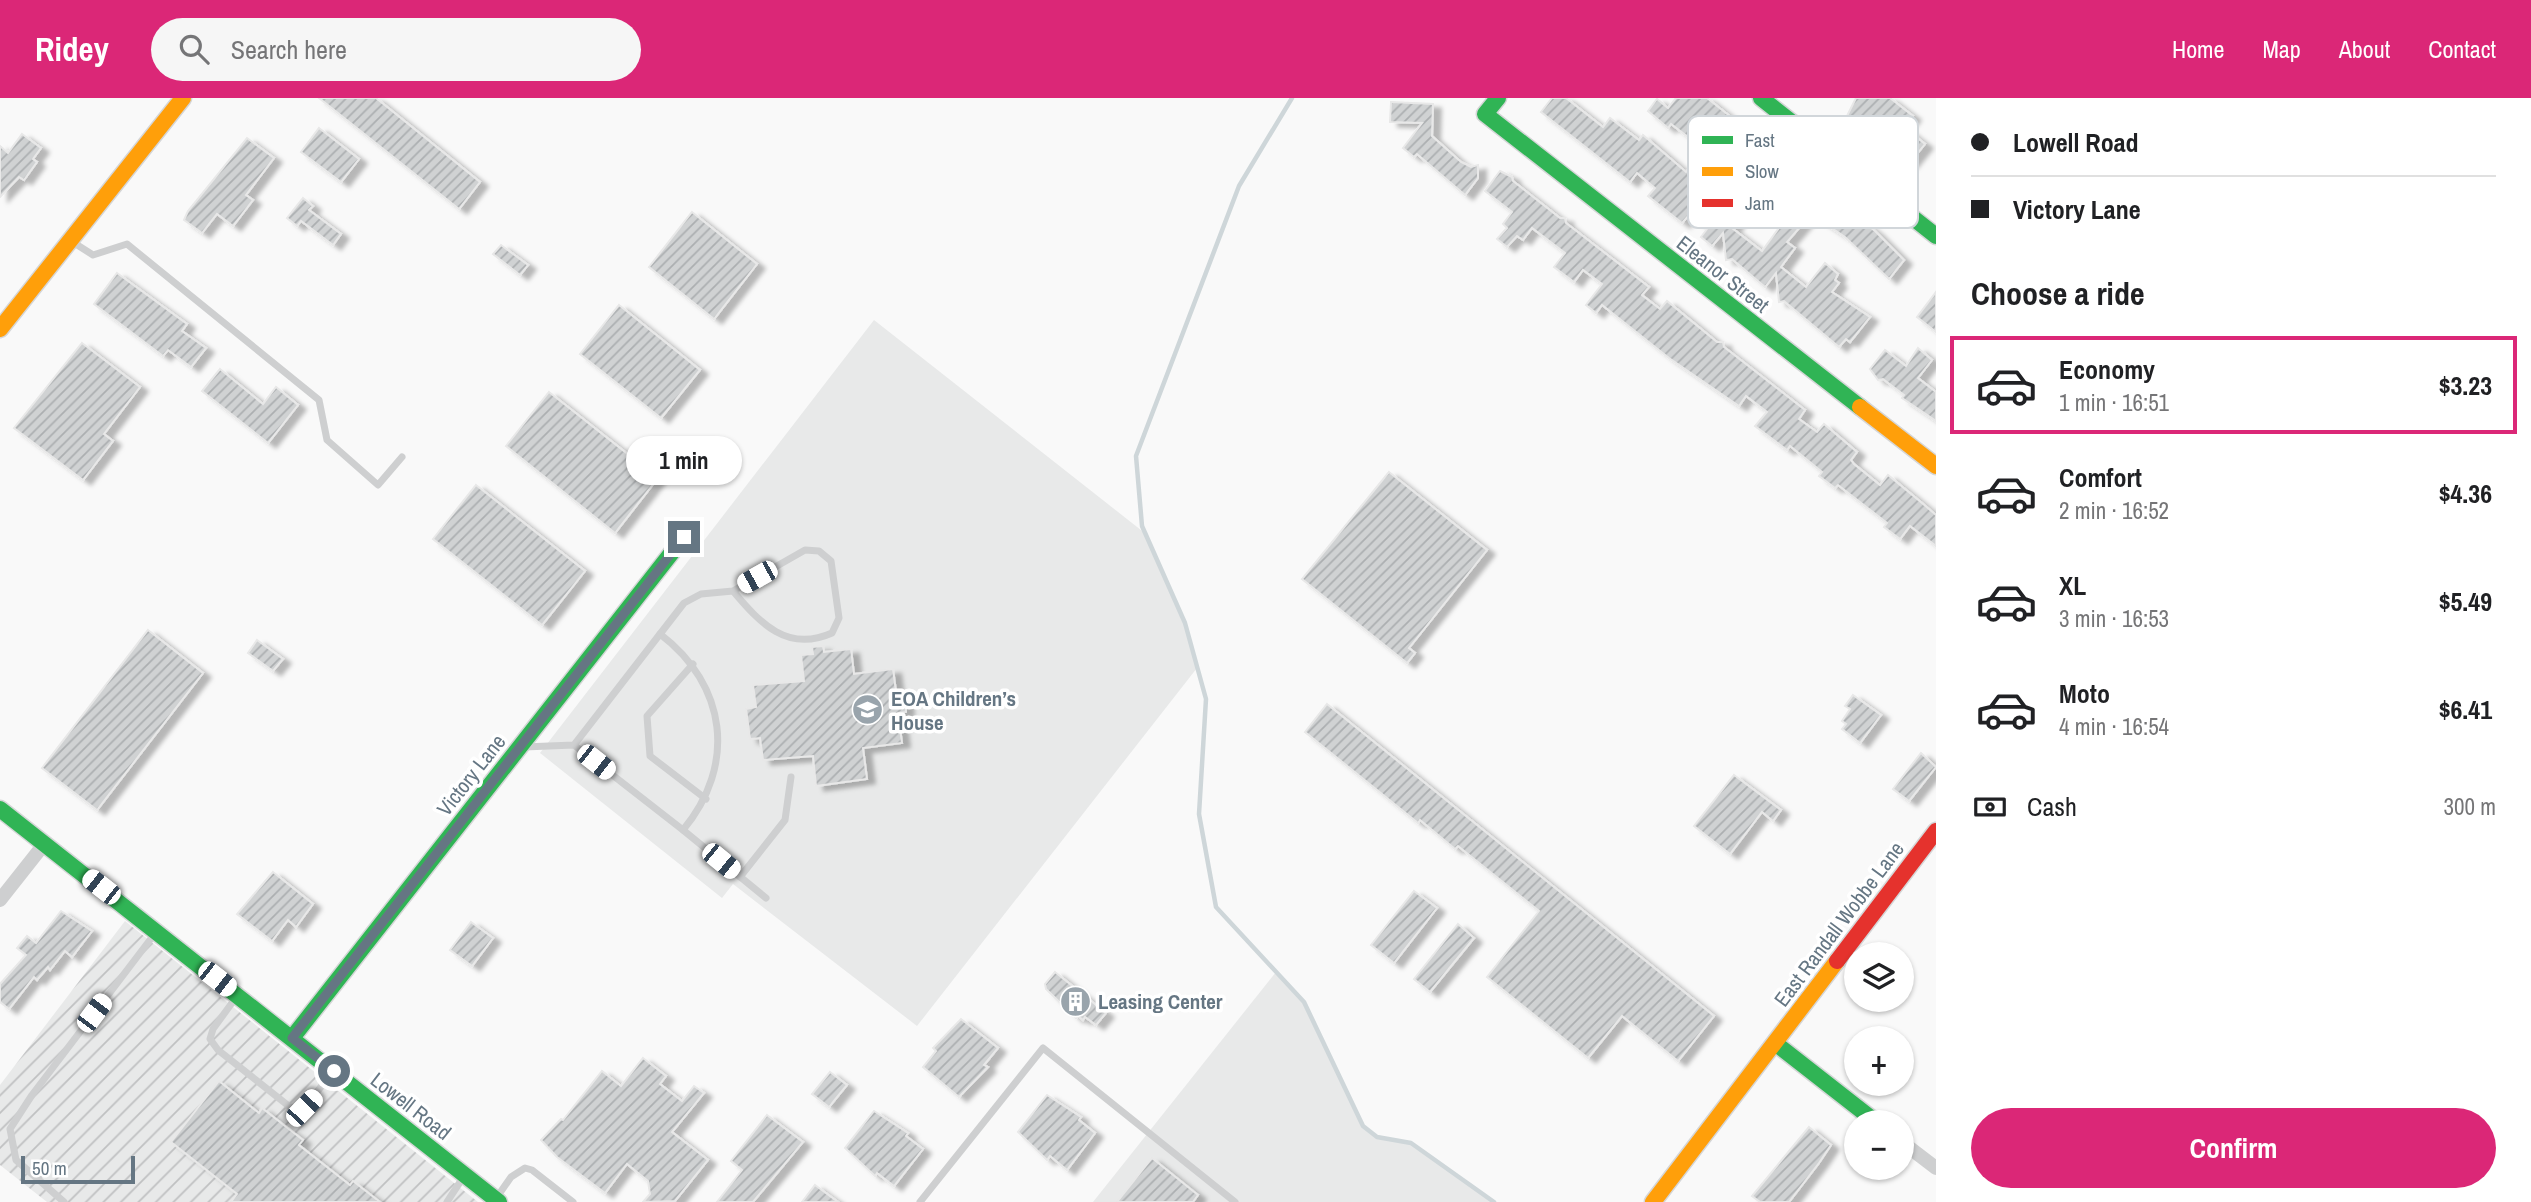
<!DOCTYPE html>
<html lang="en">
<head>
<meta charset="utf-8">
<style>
  body { margin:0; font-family:"Archivo Narrow",sans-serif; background:#f6f6f6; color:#202124; height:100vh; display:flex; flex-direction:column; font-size:26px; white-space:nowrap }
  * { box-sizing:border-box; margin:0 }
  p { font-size:23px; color:#757577 }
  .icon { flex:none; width:38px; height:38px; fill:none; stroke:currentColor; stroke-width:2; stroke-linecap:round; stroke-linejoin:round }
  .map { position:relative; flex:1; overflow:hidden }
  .drawer { display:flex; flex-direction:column; background:#fff; width:595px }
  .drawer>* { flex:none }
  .banner { display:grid; align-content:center; height:154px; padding:0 35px; background:#fff }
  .buttons { position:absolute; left:1844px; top:844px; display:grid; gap:14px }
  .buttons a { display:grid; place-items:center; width:70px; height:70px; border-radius:50%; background:#fff; box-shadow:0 2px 5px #0004; font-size:35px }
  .scale { position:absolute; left:21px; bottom:18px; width:114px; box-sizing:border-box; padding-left:7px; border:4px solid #657683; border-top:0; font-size:19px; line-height:24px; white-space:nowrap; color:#657683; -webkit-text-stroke:5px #fff; paint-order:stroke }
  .end { position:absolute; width:32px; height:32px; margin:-16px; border:9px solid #657683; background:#fff; box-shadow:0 0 0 4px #fff }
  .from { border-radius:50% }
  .bubble { position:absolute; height:49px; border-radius:24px; background:#fff; box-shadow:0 2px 5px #0004; font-size:23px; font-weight:800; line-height:49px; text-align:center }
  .car { position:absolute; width:21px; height:42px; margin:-21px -10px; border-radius:9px; box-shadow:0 0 5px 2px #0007; background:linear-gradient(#fff 24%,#345 0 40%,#fff 0 76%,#345 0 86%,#fff 0) }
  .banner b { display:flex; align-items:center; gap:24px; height:66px; font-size:26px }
  .banner b+b { border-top:2px solid #e0e0e0 }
  .banner i { width:18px; height:18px; background:#202124 }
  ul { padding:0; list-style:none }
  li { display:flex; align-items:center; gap:21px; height:98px; margin:0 14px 10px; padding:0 21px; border:4px solid transparent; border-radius:0px }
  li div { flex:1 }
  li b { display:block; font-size:26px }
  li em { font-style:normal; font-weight:800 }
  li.active { border-color:#db2777 }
  li>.icon { width:63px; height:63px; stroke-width:1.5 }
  h2 { padding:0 35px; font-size:32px; line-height:84px }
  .pay { display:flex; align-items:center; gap:18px; height:77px; padding:0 35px; font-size:26px }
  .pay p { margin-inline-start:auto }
  .cta { display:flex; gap:14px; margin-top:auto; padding:14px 35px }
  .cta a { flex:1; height:80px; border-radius:42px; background:#db2777; color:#fff; font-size:28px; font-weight:800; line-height:80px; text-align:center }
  header { display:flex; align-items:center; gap:42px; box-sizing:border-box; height:98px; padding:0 35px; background:#db2777; color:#fff }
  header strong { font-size:33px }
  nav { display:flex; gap:38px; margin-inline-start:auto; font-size:24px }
  .search { width:490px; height:63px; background:#f6f6f6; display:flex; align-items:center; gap:18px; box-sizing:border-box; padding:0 24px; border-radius:38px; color:#757577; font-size:26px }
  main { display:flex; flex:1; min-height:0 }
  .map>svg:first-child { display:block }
  .built { fill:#e8e9e9 }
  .industrial { fill:url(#industrial-furrows) }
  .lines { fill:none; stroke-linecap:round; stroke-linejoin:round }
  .stream { stroke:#ced6d9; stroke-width:4.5 }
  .building { fill:url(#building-hatch); stroke:#e8e8e8; stroke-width:2; filter:url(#shadow) }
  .fast-casing { stroke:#d5d6d7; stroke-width:19 }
  .slow-casing { stroke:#d5d6d7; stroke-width:19 }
  .jam-casing { stroke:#d5d6d7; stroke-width:19 }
  .lane { stroke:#cecfd0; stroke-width:7 }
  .street { stroke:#cecfd0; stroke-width:14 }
  .fast { stroke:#30b455; stroke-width:16 }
  .slow { stroke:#ff9f0a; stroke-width:16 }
  .jam { stroke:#e5322d; stroke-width:16 }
  .route { stroke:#657683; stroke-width:9 }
  .labels { text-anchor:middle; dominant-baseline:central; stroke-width:7; stroke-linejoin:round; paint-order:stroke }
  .street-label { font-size:21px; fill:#657683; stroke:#fff }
  .poi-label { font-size:21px; font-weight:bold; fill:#657683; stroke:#fff; text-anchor:start }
  .key { fill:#fff; stroke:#d1d6da; stroke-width:2 }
  .key-label { font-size:19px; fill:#657683 }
</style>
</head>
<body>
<header>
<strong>Ridey</strong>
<div class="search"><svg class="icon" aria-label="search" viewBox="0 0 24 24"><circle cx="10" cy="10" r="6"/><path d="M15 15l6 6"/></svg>Search here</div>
<nav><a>Home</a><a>Map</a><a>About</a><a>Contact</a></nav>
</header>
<main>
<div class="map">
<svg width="1936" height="1104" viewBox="0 0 1936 1104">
  <defs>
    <pattern id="industrial-furrows" width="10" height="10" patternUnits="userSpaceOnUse" patternTransform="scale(1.75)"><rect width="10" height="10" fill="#e8e9e9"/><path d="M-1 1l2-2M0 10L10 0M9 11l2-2" fill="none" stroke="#c0c1c2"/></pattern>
    <pattern id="building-hatch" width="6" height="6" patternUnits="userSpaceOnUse" patternTransform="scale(1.75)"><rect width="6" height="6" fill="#d0d2d3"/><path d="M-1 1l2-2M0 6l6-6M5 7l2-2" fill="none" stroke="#acafb1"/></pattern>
    <filter id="shadow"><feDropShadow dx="8" dy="4.5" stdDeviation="2" flood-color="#0004"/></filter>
  </defs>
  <rect width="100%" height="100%" fill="#f9f9f9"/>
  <!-- built -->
  <g class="built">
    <path d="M874 222 1146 436 1185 525 1197 570 917 928 733 786 722 800 540 655Z"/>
    <path d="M1276 874 1304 904 1363 1028 1377 1039 1411 1045 1494 1104H1093Z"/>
  </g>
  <!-- industrial -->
  <path class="industrial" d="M125 823 478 1104H47L0 1067V987Z"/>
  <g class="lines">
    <!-- stream -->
    <path class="stream" d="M1292 0 1239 88 1136 358 1142 428 1185 525 1206 601 1199 716 1216 809 1304 904 1363 1028 1377 1039 1411 1045 1494 1104"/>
  </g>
  <!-- building -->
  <g class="building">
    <path d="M319 0H376L480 84 459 111Z"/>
    <path d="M1552 0H1566L1603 29 1610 20 1639 42 1643 37 1686 74 1694 66 1704 73 1697 82 1732 109 1744 92 1755 100 1732 130 1762 153 1784 123 1776 117 1792 98 1767 79 1754 94 1727 73 1741 55 1713 34 1701 49 1671 26 1668 30 1648 13 1657 1 1668 10 1676 0H1707L1875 133 1904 162 1889 181 1845 139 1811 116 1787 144 1795 150 1781 169 1806 189 1825 165 1838 176 1835 182 1839 185 1832 194 1870 219 1850 244 1846 241 1839 249 1784 203 1779 204 1776 175 1765 189 1732 161 1726 162 1723 135 1712 148 1701 139 1707 131 1689 117 1682 125 1648 98 1655 90 1637 75 1630 84 1541 14Z"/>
    <path d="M1856 0H1890L1913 18 1904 29 1925 46 1909 66 1846 20Z"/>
    <path d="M1391 4 1433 6 1432 38 1461 64 1471 69 1478 67V80L1465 97 1417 56 1414 59 1403 50 1422 25 1390 24Z"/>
    <path d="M319 30 359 61 341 84 301 54Z"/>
    <path d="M22 36 41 50 33 61 37 64 24 82 19 79 0 99V48L8 55Z"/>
    <path d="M247 40 274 60 246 97 253 102 233 128 217 116 202 135 184 122 188 113Z"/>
    <path d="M1500 73 1512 79 1513 83 1560 120H1565L1566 125 1649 189 1642 197 1660 211 1667 203 1717 244H1723L1724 249 1805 312 1799 321 1817 334 1824 326 1857 354 1851 362 1854 366 1880 387 1888 377 1922 405 1936 417V448L1910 428 1900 441 1884 429 1887 425 1838 387 1835 390 1819 378 1822 374 1790 348 1787 352 1755 328 1767 314 1746 298 1739 308 1669 260 1602 207 1596 215 1586 207 1602 186 1583 172 1574 184 1554 169 1565 155 1532 130 1523 142 1517 138 1507 149 1497 141 1507 130 1503 126 1512 114 1485 93Z"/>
    <path d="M303 100 313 108 309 112 341 136 333 147 301 123 297 128 287 120Z"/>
    <path d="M692 114 757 166 714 221 649 169Z"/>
    <path d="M501 147 528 167 520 177 493 156Z"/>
    <path d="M117 175 187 226 182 233 206 250 191 269 168 252 163 258 94 206Z"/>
    <path d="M1936 194V234L1917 219Z"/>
    <path d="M619 207 700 272 661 320 580 256Z"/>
    <path d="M82 245 140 289 104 336 113 343 83 382 14 330Z"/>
    <path d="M1918 250 1932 262 1918 280 1936 294V323L1902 300 1904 297 1883 281 1878 282 1870 271 1885 252 1906 268Z"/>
    <path d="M220 271 263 306 276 289 298 307 268 345 202 293Z"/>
    <path d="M549 294 658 380 615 435 506 348Z"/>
    <path d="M1389 374 1487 452 1409 550 1415 555 1407 565 1302 481Z"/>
    <path d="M476 387 585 473 542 527 433 441Z"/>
    <path d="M148 532 203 575 97 712 42 670Z"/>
    <path d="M257 542 283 561 273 573 248 555Z"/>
    <path d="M823 548 824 554 851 551 854 576 893 571 897 601 905 600 906 614 898 615 902 645 863 650 867 681 816 688 813 658 763 662 760 640 750 641 746 611 756 609 753 587 804 583 801 557 813 556 812 549Z"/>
    <path d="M1853 597 1881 617 1860 645 1842 631 1846 626 1842 623 1850 611 1845 608Z"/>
    <path d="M1327 606 1714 918 1678 963 1622 918 1588 960 1487 879 1539 813 1458 748 1455 751 1420 722 1418 725 1305 634Z"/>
    <path d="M1921 655 1936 669 1909 703 1893 691Z"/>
    <path d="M1734 677 1781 712 1773 723 1762 714 1730 756 1694 728Z"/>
    <path d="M273 774 313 806 296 829 288 822 272 843 237 816Z"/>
    <path d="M1414 793 1437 810 1394 865 1371 847Z"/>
    <path d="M61 813 92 833 72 859 65 853 50 872 48 869 37 882 34 879 9 911 0 904V886L26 857 17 850 27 838 36 845Z"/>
    <path d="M471 824 493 840 472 868 450 852Z"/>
    <path d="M1458 826 1474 840 1430 894 1414 881Z"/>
    <path d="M1055 874 1106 915 1096 927 1085 919 1083 922 1078 918 1076 920 1046 891 1045 886Z"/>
    <path d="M961 921 998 950 984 967 988 969 959 999 923 969 936 953 933 950Z"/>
    <path d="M643 960 666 978 660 986 682 1003 694 988 704 995 672 1034 708 1062 675 1103 643 1104 650 1096 648 1083 627 1066 605 1095 557 1059 541 1042 561 1021 563 1022 602 973 621 988Z"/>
    <path d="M830 974 847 987 829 1009 812 996Z"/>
    <path d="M219 983 259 1015 262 1010 303 1042 299 1047 350 1087 353 1083 380 1104H231L237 1096 171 1044Z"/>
    <path d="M1047 997 1081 1019 1079 1022 1095 1035 1067 1072 1050 1058 1047 1062 1018 1034Z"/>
    <path d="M874 1013 908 1035 906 1038 923 1051 894 1088 877 1075 875 1078 845 1050Z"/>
    <path d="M767 1017 803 1044 753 1104H717L742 1072 731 1063Z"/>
    <path d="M1809 1029 1831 1047 1819 1065 1789 1104H1760L1752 1098Z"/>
    <path d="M1152 1060 1198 1097 1193 1104H1117Z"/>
    <path d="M815 1087 838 1104H802Z"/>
  </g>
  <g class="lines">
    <defs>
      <g id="fast">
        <path d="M1498 0 1485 16 1860 309"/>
        <path d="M1761 0 1936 138"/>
        <path d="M0 711 499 1104"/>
        <path d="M292 940 684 439"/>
        <path d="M1775 945 1876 1024"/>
      </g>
      <g id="slow">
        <path d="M0 231 183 0"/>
        <path d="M1860 309 1936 368"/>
        <path d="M1653 1104 1837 863"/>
      </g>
      <path id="jam" d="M1837 863 1936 733"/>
    </defs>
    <!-- fast casing -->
    <use href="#fast" class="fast-casing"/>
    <!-- slow casing -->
    <use href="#slow" class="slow-casing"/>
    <!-- jam casing -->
    <use href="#jam" class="jam-casing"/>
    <!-- lane -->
    <g class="lane">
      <path d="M71 143 93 157 127 146 319 302 327 342 378 387 402 359"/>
      <path d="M660 536 684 505 701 496 733 493 805 452 819 453 831 463 839 520 832 535C787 555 760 525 733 493"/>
      <path d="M693 566 647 618 650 658 706 701"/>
      <path d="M524 649 574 647 683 732C737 667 727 587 660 536L574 647"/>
      <path d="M683 732 766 800"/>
      <path d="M740 779 785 722 791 679"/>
      <path d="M237 898 213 931 210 941 218 952 290 1009 304 1010 332 975"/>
      <path d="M497 1099 511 1079 525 1070 532 1072 573 1104"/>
      <path d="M64 1104 16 1062 10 1031 32 997 156 834"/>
      <path d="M447 1104 464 1078"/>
      <path d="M920 1104 1043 950 1235 1104"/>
    </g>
    <!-- street -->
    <g class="street">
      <path d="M0 802 45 745"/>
      <path d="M1902 1044 1936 1070"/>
    </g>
    <!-- fast -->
    <use href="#fast" class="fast"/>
    <!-- slow -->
    <use href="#slow" class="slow"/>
    <!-- jam -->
    <use href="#jam" class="jam"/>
  </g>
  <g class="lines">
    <!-- route -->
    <path class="route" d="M334 973 292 940 684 439"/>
  </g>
  <!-- icons -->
  <defs>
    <symbol id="school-disc" viewBox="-11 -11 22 22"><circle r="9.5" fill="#99a4ac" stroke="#fff"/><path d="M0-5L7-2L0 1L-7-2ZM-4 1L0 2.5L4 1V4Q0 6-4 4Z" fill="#fff"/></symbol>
    <symbol id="building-disc" viewBox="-11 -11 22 22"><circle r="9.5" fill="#99a4ac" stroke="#fff"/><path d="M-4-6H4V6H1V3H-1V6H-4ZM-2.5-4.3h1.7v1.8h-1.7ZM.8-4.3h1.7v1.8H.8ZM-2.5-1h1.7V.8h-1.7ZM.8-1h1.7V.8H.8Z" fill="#fff"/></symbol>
  </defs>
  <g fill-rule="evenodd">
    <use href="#school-disc" x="850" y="594" width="35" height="35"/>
    <use href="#building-disc" x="1058" y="886" width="35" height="35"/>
  </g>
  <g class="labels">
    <!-- street labels -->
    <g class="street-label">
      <text transform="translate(1723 176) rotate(38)">Eleanor Street</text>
      <text transform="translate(471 677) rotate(-52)">Victory Lane</text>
      <text transform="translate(1839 826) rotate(-53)">East Randall Wobbe Lane</text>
      <text transform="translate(411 1008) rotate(38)">Lowell Road</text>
    </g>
    <!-- poi labels -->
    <g class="poi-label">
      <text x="891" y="600">EOA Children’s<tspan x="891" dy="24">House</tspan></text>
      <text x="1098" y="903">Leasing Center</text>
    </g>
  </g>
  <!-- legend -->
  <rect x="1688" y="18" width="230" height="112" rx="10" class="key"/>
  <rect x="1702" y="38" width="31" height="8" fill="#30b455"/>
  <rect x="1702" y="69" width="31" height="9" fill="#ff9f0a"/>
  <rect x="1702" y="101" width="31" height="8" fill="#e5322d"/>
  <g class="key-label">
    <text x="1745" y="49">Fast</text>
    <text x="1745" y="80">Slow</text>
    <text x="1745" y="112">Jam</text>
  </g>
</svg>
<div class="buttons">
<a><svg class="icon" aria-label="layers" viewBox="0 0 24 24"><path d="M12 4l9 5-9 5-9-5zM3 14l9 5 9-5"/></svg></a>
<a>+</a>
<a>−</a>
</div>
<div class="scale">50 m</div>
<i class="end from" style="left:334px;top:973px"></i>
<i class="end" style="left:684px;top:439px"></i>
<div class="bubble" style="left:626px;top:338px;width:116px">1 min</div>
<i class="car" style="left:757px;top:479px;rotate:241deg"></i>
<i class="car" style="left:596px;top:664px;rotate:128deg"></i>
<i class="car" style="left:721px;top:763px;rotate:129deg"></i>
<i class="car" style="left:101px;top:789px;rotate:308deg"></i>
<i class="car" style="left:217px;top:881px;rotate:128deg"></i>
<i class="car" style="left:94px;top:915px;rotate:37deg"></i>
<i class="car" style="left:304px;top:1010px;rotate:44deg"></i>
</div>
<section class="drawer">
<div class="banner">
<b><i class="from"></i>Lowell Road</b>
<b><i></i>Victory Lane</b>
</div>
<h2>Choose a ride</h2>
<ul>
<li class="active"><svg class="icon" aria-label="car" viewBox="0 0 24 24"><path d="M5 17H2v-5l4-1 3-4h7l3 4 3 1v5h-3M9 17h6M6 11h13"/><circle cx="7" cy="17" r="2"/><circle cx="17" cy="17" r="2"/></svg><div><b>Economy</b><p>1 min · 16:51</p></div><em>$3.23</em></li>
<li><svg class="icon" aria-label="car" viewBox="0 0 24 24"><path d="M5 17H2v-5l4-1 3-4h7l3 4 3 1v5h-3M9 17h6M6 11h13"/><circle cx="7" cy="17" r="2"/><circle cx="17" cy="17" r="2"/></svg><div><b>Comfort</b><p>2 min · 16:52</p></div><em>$4.36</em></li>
<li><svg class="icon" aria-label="car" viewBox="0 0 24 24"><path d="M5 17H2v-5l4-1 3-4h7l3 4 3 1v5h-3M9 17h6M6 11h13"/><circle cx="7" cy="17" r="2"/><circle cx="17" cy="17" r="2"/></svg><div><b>XL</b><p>3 min · 16:53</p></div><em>$5.49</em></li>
<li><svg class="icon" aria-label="car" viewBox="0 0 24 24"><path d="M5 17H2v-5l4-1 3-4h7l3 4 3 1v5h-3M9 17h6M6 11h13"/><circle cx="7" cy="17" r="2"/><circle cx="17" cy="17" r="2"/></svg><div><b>Moto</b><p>4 min · 16:54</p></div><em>$6.41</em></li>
</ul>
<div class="pay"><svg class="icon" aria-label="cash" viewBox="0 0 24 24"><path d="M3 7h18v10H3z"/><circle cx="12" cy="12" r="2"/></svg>Cash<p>300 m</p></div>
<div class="cta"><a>Confirm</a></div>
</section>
</main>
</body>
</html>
